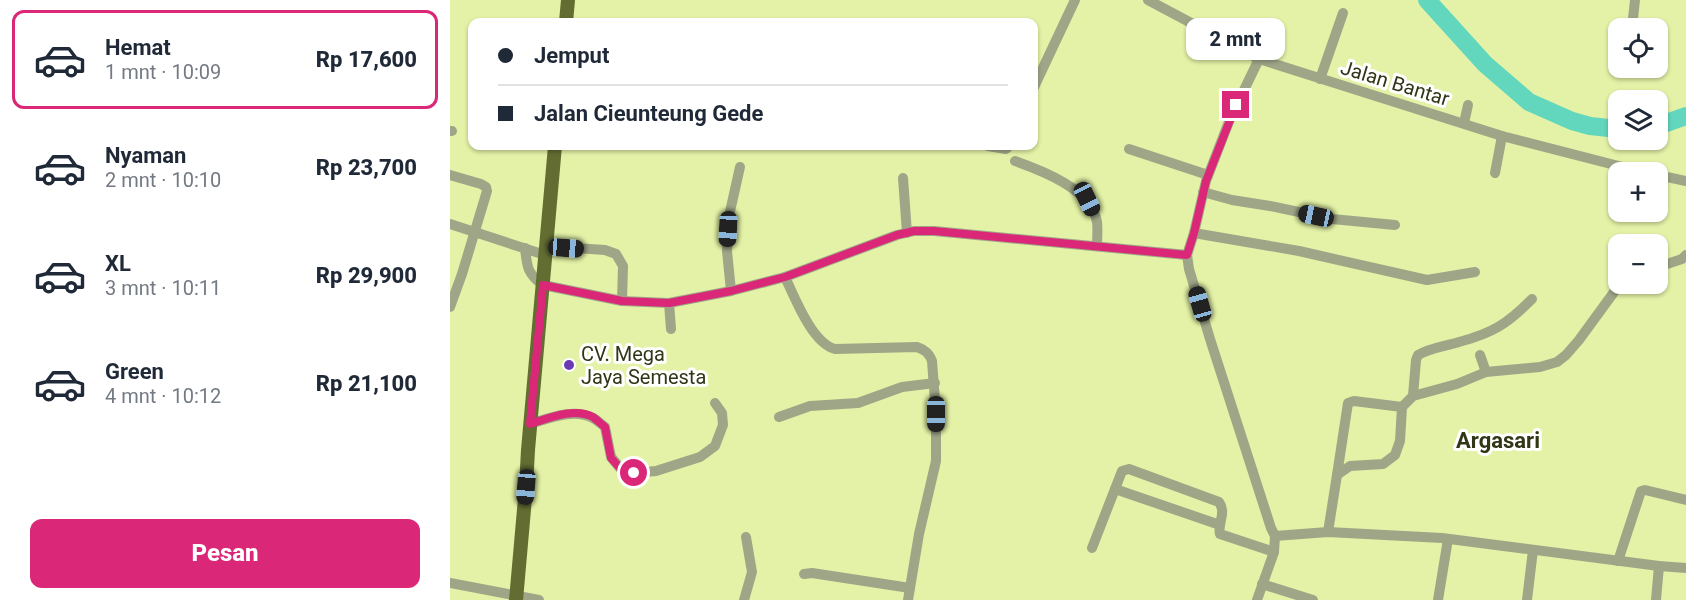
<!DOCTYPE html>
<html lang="id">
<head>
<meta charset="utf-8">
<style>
  body { margin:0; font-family:Roboto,sans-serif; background:#f6f6f7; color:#1f2937; height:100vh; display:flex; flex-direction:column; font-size:22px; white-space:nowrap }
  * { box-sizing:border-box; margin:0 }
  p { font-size:20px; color:#747a83 }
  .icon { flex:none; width:33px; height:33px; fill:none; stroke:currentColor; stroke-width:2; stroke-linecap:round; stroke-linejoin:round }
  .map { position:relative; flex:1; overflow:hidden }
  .side { display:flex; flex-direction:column; background:#fff; width:450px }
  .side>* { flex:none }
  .banner { position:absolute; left:18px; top:18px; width:570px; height:132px; border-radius:12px; box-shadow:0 2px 4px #0004; display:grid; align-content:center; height:132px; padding:0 30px; background:#fff }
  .fabs { position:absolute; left:1158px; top:18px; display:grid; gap:12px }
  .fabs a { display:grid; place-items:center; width:60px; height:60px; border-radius:12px; background:#fff; box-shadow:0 2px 4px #0004; font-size:30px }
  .end { position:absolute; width:27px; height:27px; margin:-14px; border:8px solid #db2777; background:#fff; box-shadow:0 0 0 3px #fff }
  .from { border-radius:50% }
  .bubble { position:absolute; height:42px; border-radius:12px; background:#fff; box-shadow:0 2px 4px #0004; font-size:20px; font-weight:800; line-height:42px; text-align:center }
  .car { position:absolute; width:18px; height:36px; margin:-18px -9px; border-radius:8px; box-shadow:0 0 4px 2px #0007; background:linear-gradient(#222 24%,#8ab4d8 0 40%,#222 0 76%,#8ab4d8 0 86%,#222 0) }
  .banner b { display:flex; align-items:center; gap:21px; height:57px; font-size:22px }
  .banner b+b { border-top:2px solid #e0e1e3 }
  .banner i { width:15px; height:15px; background:#1f2937 }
  ul { padding:10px 0 0; list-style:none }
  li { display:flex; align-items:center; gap:18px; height:99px; margin:0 12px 9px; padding:0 18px; border:3px solid transparent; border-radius:12px }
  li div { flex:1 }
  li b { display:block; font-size:22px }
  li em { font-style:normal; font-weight:800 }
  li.active { border-color:#db2777 }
  li>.icon { width:54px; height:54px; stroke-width:1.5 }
  .button { display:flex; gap:12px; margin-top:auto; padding:12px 30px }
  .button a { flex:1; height:69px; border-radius:12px; background:#db2777; color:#fff; font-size:24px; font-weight:800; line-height:69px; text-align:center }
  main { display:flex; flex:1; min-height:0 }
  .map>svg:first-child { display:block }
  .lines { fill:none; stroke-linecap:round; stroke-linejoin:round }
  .river { stroke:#62d7be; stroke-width:18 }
  .minor { stroke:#9fa687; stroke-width:10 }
  .major { stroke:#636d32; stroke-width:14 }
  .route { stroke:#db2777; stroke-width:8 }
  .poi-dot { fill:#693ab1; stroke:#fff; stroke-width:2 }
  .labels { text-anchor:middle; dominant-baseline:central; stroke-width:6; stroke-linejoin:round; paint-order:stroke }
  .street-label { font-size:20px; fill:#313617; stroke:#fff }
  .poi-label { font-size:20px; fill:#313617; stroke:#fff; text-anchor:start }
  .quarter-label { font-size:22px; font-weight:bold; fill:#313617; stroke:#fff }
</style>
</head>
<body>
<main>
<section class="side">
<ul>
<li class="active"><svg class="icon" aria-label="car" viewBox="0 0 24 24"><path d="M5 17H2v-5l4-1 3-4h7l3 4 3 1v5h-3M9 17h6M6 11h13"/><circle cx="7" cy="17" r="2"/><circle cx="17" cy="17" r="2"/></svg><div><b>Hemat</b><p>1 mnt · 10:09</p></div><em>Rp 17,600</em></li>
<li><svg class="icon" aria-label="car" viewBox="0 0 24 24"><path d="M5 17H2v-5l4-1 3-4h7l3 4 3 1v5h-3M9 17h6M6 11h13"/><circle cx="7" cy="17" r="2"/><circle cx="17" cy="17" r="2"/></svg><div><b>Nyaman</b><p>2 mnt · 10:10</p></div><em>Rp 23,700</em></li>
<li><svg class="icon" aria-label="car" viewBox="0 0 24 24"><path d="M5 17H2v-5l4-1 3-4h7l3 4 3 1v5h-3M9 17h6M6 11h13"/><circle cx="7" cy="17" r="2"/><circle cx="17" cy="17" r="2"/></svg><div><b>XL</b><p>3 mnt · 10:11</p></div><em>Rp 29,900</em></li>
<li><svg class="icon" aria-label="car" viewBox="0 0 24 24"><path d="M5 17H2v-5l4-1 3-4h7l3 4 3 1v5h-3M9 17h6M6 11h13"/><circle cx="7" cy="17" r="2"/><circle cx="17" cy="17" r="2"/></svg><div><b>Green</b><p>4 mnt · 10:12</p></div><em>Rp 21,100</em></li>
</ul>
<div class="button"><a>Pesan</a></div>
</section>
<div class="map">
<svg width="1236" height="600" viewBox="0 0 1236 600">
  <rect width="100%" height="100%" fill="#e3f2a6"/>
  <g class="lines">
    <!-- river -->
    <g class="river">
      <path d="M977 0 1035 64 1079 102 1122 121 1140 126 1168 129"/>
      <path d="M1208 126 1236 116"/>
    </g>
    <!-- minor -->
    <g class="minor">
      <path d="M698 0 809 59 1052 136 1192 172"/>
      <path d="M1182 28 1185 0"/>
      <path d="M870 79 893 13"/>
      <path d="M584 87 625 0"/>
      <path d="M1014 123 1018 105"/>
      <path d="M0 131H2"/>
      <path d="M538 146 556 149 559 146"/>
      <path d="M679 149 758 175"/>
      <path d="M565 161C593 171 641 189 647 222 648 229 647 238 647 246"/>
      <path d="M1045 173 1052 136"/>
      <path d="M0 175 31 184 36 187 37 191 12 274 0 307"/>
      <path d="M1208 175 1236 181"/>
      <path d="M453 178 457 233"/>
      <path d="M753 192 782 200 820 206 882 219 945 225"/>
      <path d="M0 224 95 255"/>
      <path d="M744 233 849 251 977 280 1025 272"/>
      <path d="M96 246 155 250 166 254 173 266 172 301"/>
      <path d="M75 248C77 266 77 274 93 285L172 301 219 303 281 291 335 277 447 235 464 231H484L737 255"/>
      <path d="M1208 267 1232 259 1236 255"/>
      <path d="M335 277C345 298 362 343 385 349L467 347C475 350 479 353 482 361L486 414V461L469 534 458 600"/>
      <path d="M281 291 277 251 279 216 290 167"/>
      <path d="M219 303 221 329"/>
      <path d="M1030 355 1036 372"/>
      <path d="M963 396 966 360 968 355C980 348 996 346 1009 342 1043 333 1057 324 1082 299"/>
      <path d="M329 417 360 406 408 403 452 387 485 383"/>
      <path d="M80 424C99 418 124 408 143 418 147 420 151 424 155 427L161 457 170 468 184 473 206 471 250 457 265 446 273 425 272 413 265 403"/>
      <path d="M887 475 898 403 904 401 952 407"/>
      <path d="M665 489 770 525"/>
      <path d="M878 532 887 475 900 466 933 464 945 455 950 441 952 407 963 396 1007 384 1036 372 1090 367 1107 362 1116 355 1129 340 1167 288 1172 284"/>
      <path d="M825 536 878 532 992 538 1209 566 1236 568"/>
      <path d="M642 548 672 471 679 469 769 502C777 513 767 524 770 534L824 552"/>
      <path d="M1168 561 1191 491 1195 490 1236 500"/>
      <path d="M354 574 362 573 460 588"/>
      <path d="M0 583 89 600"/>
      <path d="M812 584 863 600"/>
      <path d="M294 600 302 572 296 537"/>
      <path d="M807 600 824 552 825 536 821 528 760 339 739 269 737 255 744 233 756 181 780 119 809 59"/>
      <path d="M988 600 998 539"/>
      <path d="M1077 600 1083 550"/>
      <path d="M1206 600 1209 566"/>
    </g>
    <!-- major -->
    <g class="major">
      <path d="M116 22 118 0"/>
      <path d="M66 600 76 487 78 450 105 146"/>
    </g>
  </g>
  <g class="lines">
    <!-- route -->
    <path class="route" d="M184 473 170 468 161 458 155 427C151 424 147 420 143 417 124 407 99 418 80 424L93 285 172 301 219 303 281 291 335 277 447 235 464 231H484L737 255 744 233 756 181 786 105"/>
  </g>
  <!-- markers -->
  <circle class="poi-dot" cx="119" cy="365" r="6"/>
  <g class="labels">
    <!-- street labels -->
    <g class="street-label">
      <text transform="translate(945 83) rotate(17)">Jalan Bantar</text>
    </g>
    <!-- poi labels -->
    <g class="poi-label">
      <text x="131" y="354">CV. Mega<tspan x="131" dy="23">Jaya Semesta</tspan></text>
    </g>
    <!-- quarter labels -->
    <g class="quarter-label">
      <text x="1048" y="440">Argasari</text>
    </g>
  </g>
</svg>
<div class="fabs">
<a><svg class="icon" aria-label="locate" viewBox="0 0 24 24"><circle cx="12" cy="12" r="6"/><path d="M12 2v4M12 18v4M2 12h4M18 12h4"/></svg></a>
<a><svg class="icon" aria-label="layers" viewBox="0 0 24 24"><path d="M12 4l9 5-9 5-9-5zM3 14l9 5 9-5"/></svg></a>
<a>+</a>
<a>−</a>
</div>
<i class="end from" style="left:184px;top:473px"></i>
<i class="end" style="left:786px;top:105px"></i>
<div class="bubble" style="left:736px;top:18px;width:99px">2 mnt</div>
<i class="car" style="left:637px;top:199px;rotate:154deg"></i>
<i class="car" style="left:866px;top:216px;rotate:282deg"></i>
<i class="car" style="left:278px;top:229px;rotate:183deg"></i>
<i class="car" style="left:116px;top:248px;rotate:94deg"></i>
<i class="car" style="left:750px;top:304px;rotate:344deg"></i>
<i class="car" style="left:486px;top:414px;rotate:180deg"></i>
<i class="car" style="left:76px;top:487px;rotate:185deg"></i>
<div class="banner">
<b><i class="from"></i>Jemput</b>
<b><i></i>Jalan Cieunteung Gede</b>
</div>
</div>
</main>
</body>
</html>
